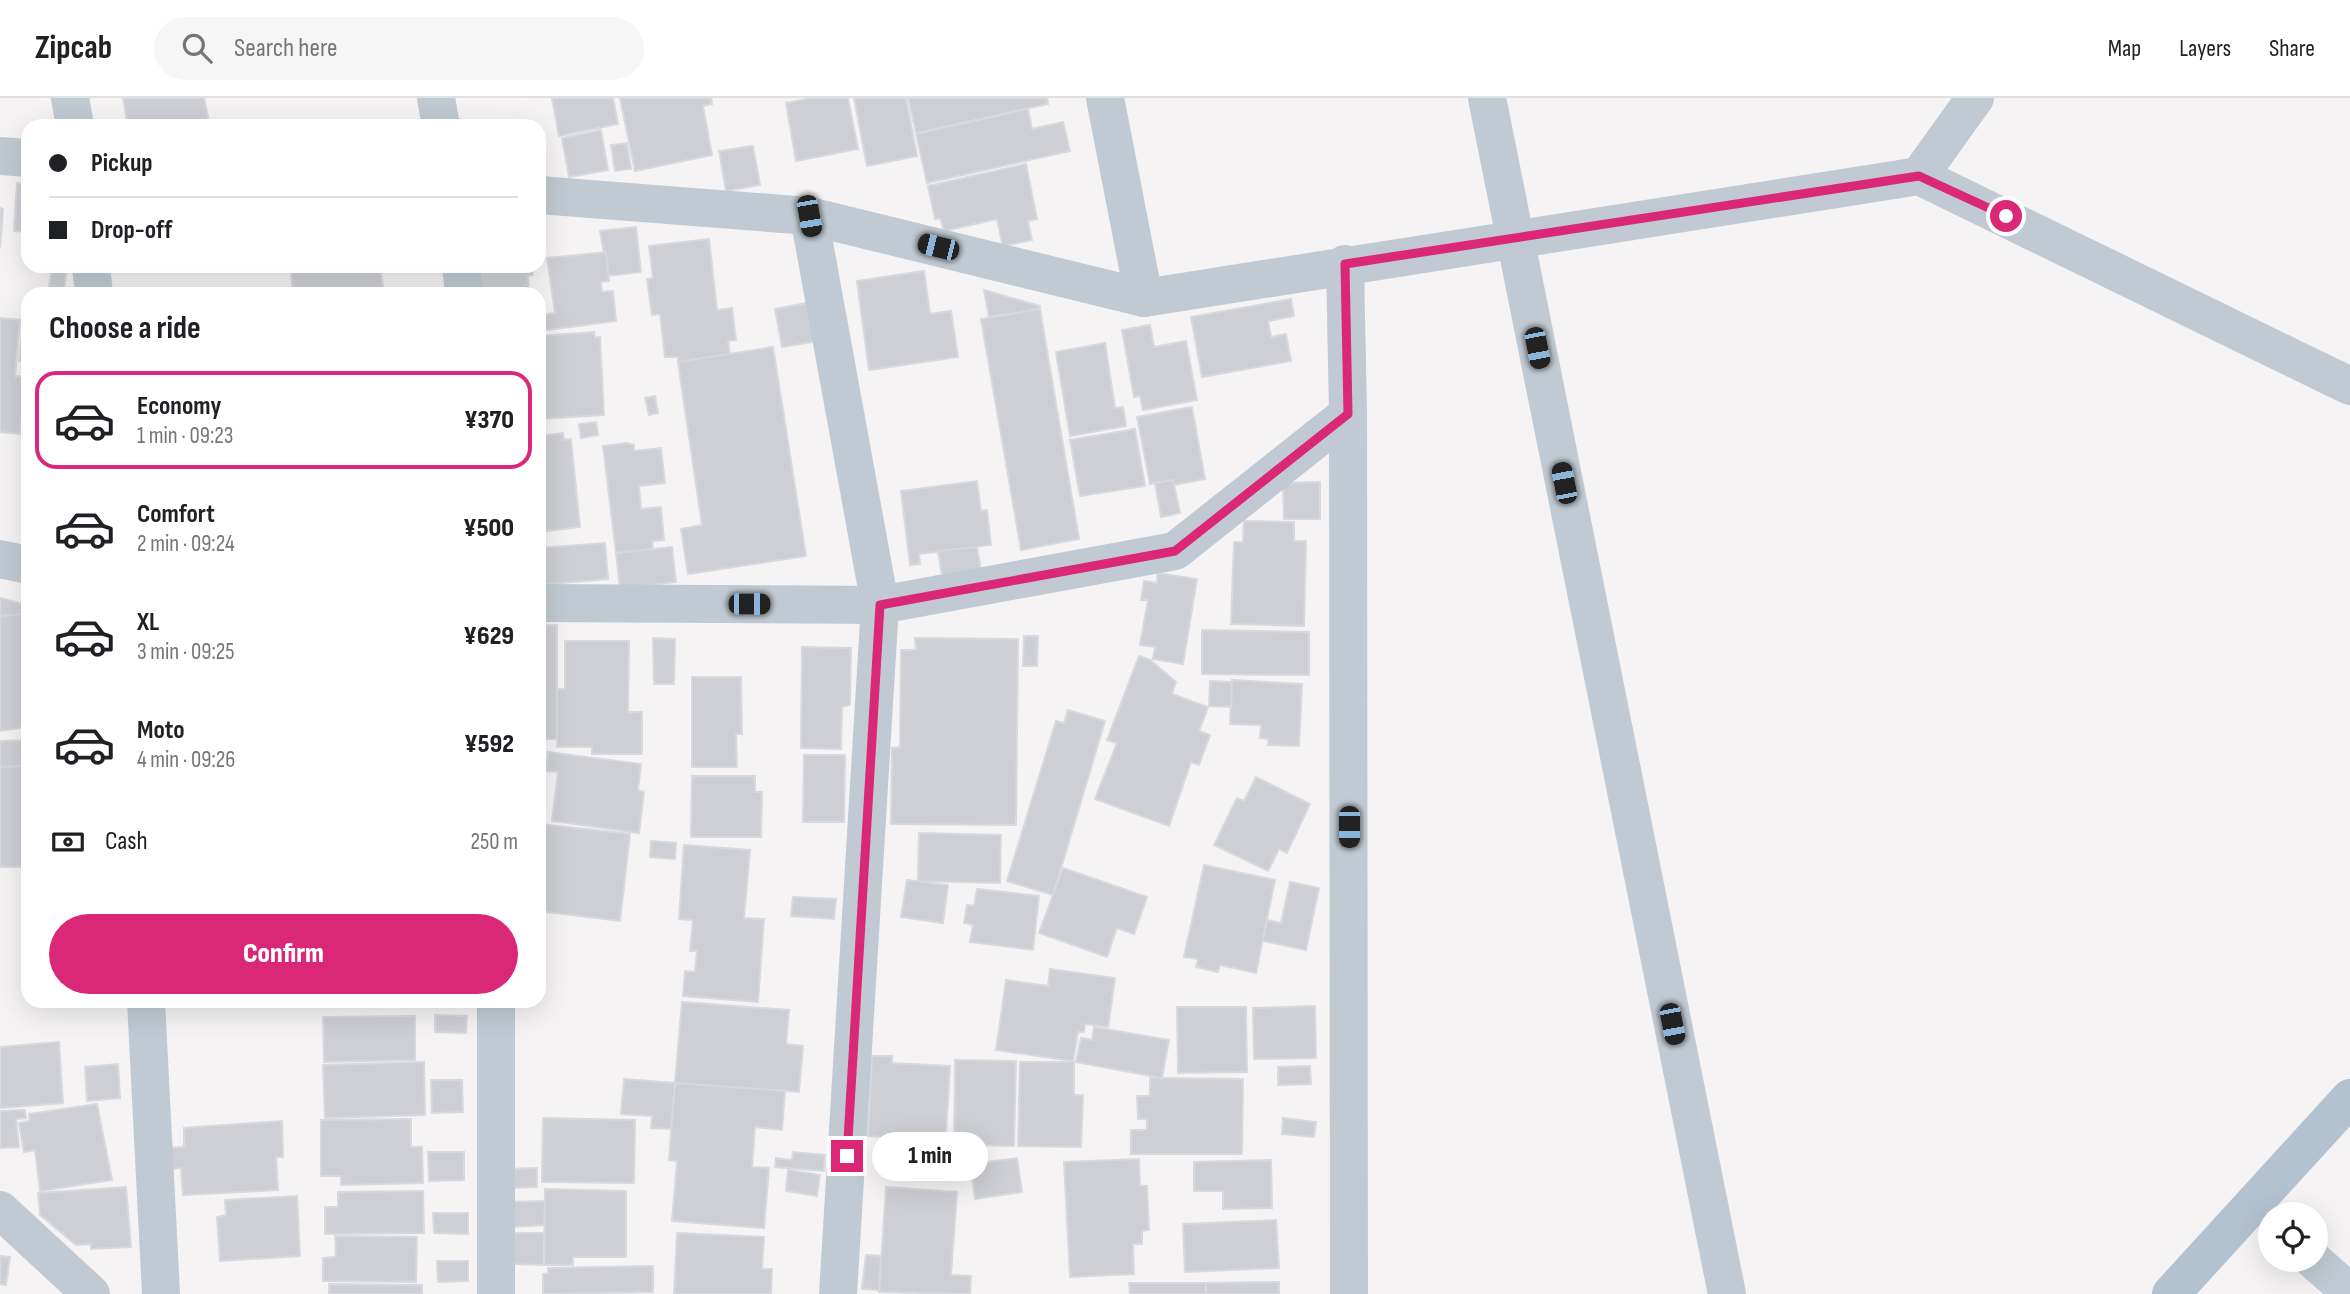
<!DOCTYPE html>
<html lang="en">
<head>
<meta charset="utf-8">
<style>
  body { margin:0; font-family:"Sofia Sans Condensed",sans-serif; background:#f6f6f6; color:#202124; height:100vh; display:flex; flex-direction:column; font-size:26px; white-space:nowrap }
  * { box-sizing:border-box; margin:0 }
  p { font-size:23px; color:#757577 }
  .icon { flex:none; width:38px; height:38px; fill:none; stroke:currentColor; stroke-width:2; stroke-linecap:round; stroke-linejoin:round }
  .map { position:relative; flex:1; overflow:hidden }
  .sheet { position:absolute; left:21px; top:189px; width:525px; height:721px; display:flex; flex-direction:column; background:#fff; border-radius:21px; box-shadow:0 7px 28px #0002 }
  .sheet>* { flex:none }
  .hud { position:absolute; left:21px; top:21px; width:525px; height:154px; border-radius:21px; box-shadow:0 7px 28px #0002; display:grid; align-content:center; height:154px; padding:0 28px; background:#fff }
  .buttons { position:absolute; left:2258px; top:1104px; display:grid; gap:14px }
  .buttons a { display:grid; place-items:center; width:70px; height:70px; border-radius:50%; background:#fff; box-shadow:0 7px 28px #0002; font-size:35px }
  .end { position:absolute; width:32px; height:32px; margin:-16px; border:9px solid #db2777; background:#fff; box-shadow:0 0 0 4px #fff }
  .from { border-radius:50% }
  .bubble { position:absolute; height:49px; border-radius:24px; background:#fff; box-shadow:0 7px 28px #0002; font-size:23px; font-weight:800; line-height:49px; text-align:center }
  .car { position:absolute; width:21px; height:42px; margin:-21px -10px; border-radius:9px; box-shadow:0 0 5px 2px #0007; background:linear-gradient(#222 24%,#8ab4d8 0 40%,#222 0 76%,#8ab4d8 0 86%,#222 0) }
  .hud b { display:flex; align-items:center; gap:24px; height:66px; font-size:26px }
  .hud b+b { border-top:2px solid #e0e0e0 }
  .hud i { width:18px; height:18px; background:#202124 }
  ul { padding:0; list-style:none }
  li { display:flex; align-items:center; gap:21px; height:98px; margin:0 14px 10px; padding:0 14px; border:4px solid transparent; border-radius:21px }
  li div { flex:1 }
  li b { display:block; font-size:26px }
  li em { font-style:normal; font-weight:800 }
  li.active { border-color:#db2777 }
  li>.icon { width:63px; height:63px; stroke-width:1.5 }
  h2 { padding:0 28px; font-size:32px; line-height:84px }
  .pay { display:flex; align-items:center; gap:18px; height:77px; padding:0 28px; font-size:26px }
  .pay p { margin-inline-start:auto }
  .button { display:flex; gap:14px; margin-top:auto; padding:14px 28px }
  .button a { flex:1; height:80px; border-radius:42px; background:#db2777; color:#fff; font-size:28px; font-weight:800; line-height:80px; text-align:center }
  header { display:flex; align-items:center; gap:42px; box-sizing:border-box; height:98px; padding:0 35px; background:#fff; border-bottom:2px solid #e0e0e0 }
  header strong { font-size:33px }
  nav { display:flex; gap:38px; margin-inline-start:auto; font-size:24px }
  .search { width:490px; height:63px; background:#f6f6f6; display:flex; align-items:center; gap:18px; box-sizing:border-box; padding:0 24px; border-radius:38px; color:#757577; font-size:26px }
  .map>svg:first-child { display:block }
  .building { fill:#cdcfd5; stroke:#d7d9de; stroke-width:2 }
  .lines { fill:none; stroke-linecap:round; stroke-linejoin:round }
  .minor { stroke:#c1cad2; stroke-width:38 }
  .primary { stroke:#b3c2d1; stroke-width:38 }
  .route { stroke:#db2777; stroke-width:9 }
</style>
</head>
<body>
<header>
<strong>Zipcab</strong>
<div class="search"><svg class="icon" aria-label="search" viewBox="0 0 24 24"><circle cx="10" cy="10" r="6"/><path d="M15 15l6 6"/></svg>Search here</div>
<nav><a>Map</a><a>Layers</a><a>Share</a></nav>
</header>
<div class="map">
<svg width="2350" height="1196" viewBox="0 0 2350 1196">
  <rect width="100%" height="100%" fill="#f5f3f3"/>
  <!-- building -->
  <g class="building">
    <path d="M123 0H204L210 28H128Z"/>
    <path d="M552 0H613L618 26 559 38Z"/>
    <path d="M620 0H711L712 6 703 8 712 57 635 73Z"/>
    <path d="M811 0H848L858 51 796 63 786 5Z"/>
    <path d="M854 0H906L917 58 867 68Z"/>
    <path d="M908 0H1047L1048 6 916 35Z"/>
    <path d="M1028 11 1032 31 1063 24 1070 53 927 85 916 36Z"/>
    <path d="M601 32 608 72 569 79 562 40Z"/>
    <path d="M627 45 631 71 615 73 611 47Z"/>
    <path d="M753 48 760 87 726 93 719 53Z"/>
    <path d="M1026 66 1037 121 1028 123 1032 142 1003 148 997 121 944 133 940 120 935 121 928 88Z"/>
    <path d="M17 85 28 86V134L14 133Z"/>
    <path d="M0 110 3 111 0 150Z"/>
    <path d="M636 129 641 174 608 178 600 133Z"/>
    <path d="M709 141 717 212 732 210 736 242 728 243 730 256 678 264V259H665L660 216 652 217 647 181 653 180 649 148Z"/>
    <path d="M606 154 609 183 601 184 602 194 613 193 616 223 539 233V217L555 215 547 160Z"/>
    <path d="M52 168H67L64 192H71L70 196H48Z"/>
    <path d="M326 168H380L384 196H293L291 172Z"/>
    <path d="M471 168H532L533 177 528 178 529 196H474Z"/>
    <path d="M924 173 930 216 951 213 958 259 869 272 857 183Z"/>
    <path d="M421 190 422 196H390V194Z"/>
    <path d="M984 192 1040 208V211L989 219Z"/>
    <path d="M1291 201 1294 218 1268 223 1271 239 1286 236 1291 263 1202 279 1191 219Z"/>
    <path d="M812 204 818 243 782 249 775 211Z"/>
    <path d="M1040 211 1079 441 1021 452 981 221Z"/>
    <path d="M24 217 28 218V264L19 263Z"/>
    <path d="M0 220 20 222 15 278 27 279 20 336 0 334Z"/>
    <path d="M1150 227 1154 249 1186 243 1197 302 1143 312 1140 298 1134 299 1122 232Z"/>
    <path d="M594 234 595 240 600 239 604 317 539 321V238Z"/>
    <path d="M1105 245 1115 310 1123 309 1126 328 1070 338 1056 254Z"/>
    <path d="M773 249 806 458 688 476 681 431 702 427 678 264Z"/>
    <path d="M655 298 658 315 649 317 645 300Z"/>
    <path d="M1192 309 1205 381 1174 387 1173 382 1150 386 1137 319Z"/>
    <path d="M596 324 598 337 581 340 579 326Z"/>
    <path d="M1135 331 1145 388 1080 398 1070 342Z"/>
    <path d="M563 335 564 342 571 341 580 429 539 434V338Z"/>
    <path d="M627 345 634 347V353L661 350 665 385 639 388 641 411 661 409 664 442 652 443 653 451 616 455 603 348Z"/>
    <path d="M1173 382 1180 415 1161 419 1155 385Z"/>
    <path d="M977 383 981 413 987 412 991 447 919 456 920 466 910 467 901 393Z"/>
    <path d="M1320 384V421H1284L1283 385Z"/>
    <path d="M1244 423 1294 424V443H1306L1304 528 1231 526 1234 444H1243Z"/>
    <path d="M605 445 608 481 539 487V450Z"/>
    <path d="M672 449 676 484 620 491 616 455Z"/>
    <path d="M977 449 983 485 944 491 938 453Z"/>
    <path d="M1157 475 1197 481 1183 566 1153 561 1155 549 1140 547 1148 502H1141L1144 483 1157 485Z"/>
    <path d="M0 500 23 506 24 516 0 518Z"/>
    <path d="M24 516H28V629L0 633V518Z"/>
    <rect x="539" y="527" width="18" height="114"/>
    <path d="M1202 532 1309 534V577L1202 576Z"/>
    <path d="M1024 538H1038L1037 568H1023Z"/>
    <path d="M653 540 675 541 674 586H654Z"/>
    <path d="M915 540 1018 541 1016 727 891 726 892 650 900 649 901 552H916Z"/>
    <path d="M565 543H629L628 614H642V656H592V649H557V591H565Z"/>
    <path d="M802 549 851 550 850 607 842 609 841 651 801 650Z"/>
    <path d="M1139 558 1150 562 1176 584 1172 596 1208 609 1199 633 1210 637 1199 667 1191 664 1169 728 1095 701 1117 645 1107 642Z"/>
    <path d="M692 579H741L742 636H736L737 669H692Z"/>
    <path d="M1232 582 1302 586 1299 648 1268 647V641L1260 640 1261 627 1230 626Z"/>
    <path d="M1210 583 1232 584 1231 609 1209 608Z"/>
    <path d="M1068 612 1105 623 1053 797 1007 783 1056 623 1064 625Z"/>
    <path d="M28 642V668L0 669V643Z"/>
    <path d="M548 654 641 666 638 692 644 694 639 735 552 723 558 674 546 673Z"/>
    <path d="M804 657H845L844 724H803Z"/>
    <path d="M28 668V769H0V669Z"/>
    <path d="M692 678H755V694H762L761 739H691Z"/>
    <path d="M1256 679 1310 706 1287 755 1279 751 1268 773 1214 747 1237 700 1244 703Z"/>
    <path d="M540 726 630 736 620 823 539 813Z"/>
    <path d="M919 735 1001 737 1000 785 918 783Z"/>
    <path d="M651 743 676 745 675 761 650 759Z"/>
    <path d="M684 747 750 752 744 820 764 821 758 904 683 898 685 873 695 874 697 853H690L693 822 679 821Z"/>
    <path d="M1204 767 1275 782 1256 875 1220 867 1218 874 1196 869 1198 861 1184 859Z"/>
    <path d="M1063 770 1147 799 1134 836 1117 830 1107 859 1039 835Z"/>
    <path d="M907 782 948 787 943 825 901 819Z"/>
    <path d="M1290 784 1319 790 1306 852 1263 843 1267 822 1281 825Z"/>
    <path d="M977 791 1039 798 1033 852 970 844 973 827 964 825 967 807 974 808Z"/>
    <path d="M793 799 836 801 834 821 791 818Z"/>
    <path d="M1050 871 1115 880 1108 929 1085 926 1084 934H1078L1073 963 996 952 1006 882 1048 888Z"/>
    <path d="M682 904 789 912 786 946 803 948 799 994 675 985Z"/>
    <path d="M1315 908 1316 960 1254 961 1253 910Z"/>
    <path d="M1177 909H1246L1247 974 1178 975Z"/>
    <path d="M435 917 467 918 466 935 435 934Z"/>
    <path d="M415 918V962L324 964 323 919Z"/>
    <path d="M1094 929 1169 942 1162 980 1076 964 1081 940 1092 942Z"/>
    <path d="M59 944 63 1005 0 1010V949Z"/>
    <path d="M872 958H892V965L950 968 946 1037 922 1036V1041L868 1038Z"/>
    <path d="M955 962 1016 963 1014 1048 954 1047Z"/>
    <path d="M424 964 425 1017 325 1020 323 967Z"/>
    <path d="M1020 964H1074V997H1083L1081 1049 1018 1048Z"/>
    <path d="M118 966 120 1000 87 1003 85 969Z"/>
    <path d="M1310 968 1311 986 1278 987V969Z"/>
    <path d="M1150 980 1243 981 1242 1056H1131V1032H1147V1021H1138L1137 998H1150Z"/>
    <path d="M624 981 675 985 671 1031 651 1030 652 1018 621 1016Z"/>
    <path d="M431 982H462L463 1014 432 1015Z"/>
    <path d="M675 985 785 993 782 1032 755 1029 752 1069 769 1070 764 1130 672 1123 677 1063 669 1062Z"/>
    <path d="M97 1006 112 1082 40 1093 35 1052 24 1054 19 1025 30 1023 29 1016Z"/>
    <path d="M25 1012 26 1020 16 1021 19 1049 0 1050V1013Z"/>
    <path d="M543 1020 635 1022 634 1085 542 1084Z"/>
    <path d="M1283 1020 1316 1024 1314 1039 1282 1036Z"/>
    <path d="M411 1021V1049H422L423 1085 341 1087V1078H321V1022Z"/>
    <path d="M282 1023 283 1059H276L278 1092 183 1097 181 1070 169 1071 168 1050 184 1049V1030Z"/>
    <path d="M428 1054H464V1082L429 1083Z"/>
    <path d="M793 1054 825 1057 824 1073 775 1069 776 1060 792 1062Z"/>
    <path d="M1017 1060 1022 1094 975 1101 970 1066Z"/>
    <path d="M1139 1061 1140 1088H1147L1149 1132 1142 1133V1146H1133L1134 1176 1070 1179 1064 1064Z"/>
    <path d="M1271 1062 1272 1110 1223 1111V1093H1194V1064Z"/>
    <path d="M537 1070V1089L512 1090 510 1071Z"/>
    <path d="M788 1072 820 1077 817 1098 786 1093Z"/>
    <path d="M126 1089 131 1149 91 1151V1146L76 1147 40 1117 38 1095Z"/>
    <path d="M886 1089 957 1094 951 1177 971 1178 970 1196 879 1194Z"/>
    <path d="M545 1091 626 1093V1159H573V1167H544Z"/>
    <path d="M423 1093 424 1135 325 1136V1109H338V1094Z"/>
    <path d="M297 1098 300 1158 220 1163 217 1119 226 1117 225 1102Z"/>
    <path d="M545 1103 544 1127 512 1129 511 1104Z"/>
    <path d="M433 1115H468V1136L434 1135Z"/>
    <path d="M1276 1122 1279 1170 1185 1174 1183 1126Z"/>
    <path d="M513 1135H544V1167L514 1166Z"/>
    <path d="M677 1135 764 1139 762 1171H772L771 1196H674Z"/>
    <path d="M335 1138 417 1139 416 1184 323 1183V1160L336 1159Z"/>
    <path d="M866 1157 881 1158 879 1192 862 1191Z"/>
    <path d="M0 1158 10 1159 6 1187 0 1186Z"/>
    <path d="M437 1163H468V1183L438 1184Z"/>
    <path d="M653 1168V1194L543 1196V1176H548V1170Z"/>
    <path d="M1279 1184V1196H1206V1185Z"/>
    <path d="M1129 1185H1206V1196H1130Z"/>
    <path d="M329 1186 422 1187V1196H329Z"/>
  </g>
  <g class="lines">
    <!-- minor -->
    <g class="minor">
      <path d="M70 0 75 28"/>
      <path d="M436 0 441 28"/>
      <path d="M1105 0 1144 200"/>
      <path d="M1487 0 1727 1196"/>
      <path d="M0 58 28 60"/>
      <path d="M1919 78 1975 0"/>
      <path d="M539 97 809 118 1144 200 1919 78 2350 288"/>
      <path d="M809 118 880 507 838 1196"/>
      <path d="M1345 166 1348 316 1349 1196"/>
      <path d="M91 168 94 196"/>
      <path d="M461 168 464 196"/>
      <path d="M0 461 28 467"/>
      <path d="M539 505 880 507 1175 453 1348 316"/>
      <path d="M146 903 161 1196"/>
      <path d="M496 903V1196"/>
      <path d="M0 1112 91 1196"/>
      <path d="M2313 1162 2350 1194"/>
    </g>
    <!-- primary -->
    <path class="primary" d="M2171 1196 2350 1000"/>
  </g>
  <g class="lines">
    <!-- route -->
    <path class="route" d="M847 1058 880 507 1175 453 1348 316 1345 166 1919 78 2006 118"/>
  </g>
</svg>
<div class="buttons">
<a><svg class="icon" aria-label="locate" viewBox="0 0 24 24"><circle cx="12" cy="12" r="6"/><path d="M12 2v4M12 18v4M2 12h4M18 12h4"/></svg></a>
</div>
<i class="end from" style="left:2006px;top:118px"></i>
<i class="end" style="left:847px;top:1058px"></i>
<div class="bubble" style="left:872px;top:1034px;width:116px">1 min</div>
<i class="car" style="left:809px;top:118px;rotate:170deg"></i>
<i class="car" style="left:938px;top:149px;rotate:284deg"></i>
<i class="car" style="left:1537px;top:250px;rotate:169deg"></i>
<i class="car" style="left:1564px;top:385px;rotate:349deg"></i>
<i class="car" style="left:749px;top:506px;rotate:90deg"></i>
<i class="car" style="left:1349px;top:729px;rotate:180deg"></i>
<i class="car" style="left:1672px;top:926px;rotate:169deg"></i>
<div class="hud">
<b><i class="from"></i>Pickup</b>
<b><i></i>Drop-off</b>
</div>
<section class="sheet">
<h2>Choose a ride</h2>
<ul>
<li class="active"><svg class="icon" aria-label="car" viewBox="0 0 24 24"><path d="M5 17H2v-5l4-1 3-4h7l3 4 3 1v5h-3M9 17h6M6 11h13"/><circle cx="7" cy="17" r="2"/><circle cx="17" cy="17" r="2"/></svg><div><b>Economy</b><p>1 min · 09:23</p></div><em>¥370</em></li>
<li><svg class="icon" aria-label="car" viewBox="0 0 24 24"><path d="M5 17H2v-5l4-1 3-4h7l3 4 3 1v5h-3M9 17h6M6 11h13"/><circle cx="7" cy="17" r="2"/><circle cx="17" cy="17" r="2"/></svg><div><b>Comfort</b><p>2 min · 09:24</p></div><em>¥500</em></li>
<li><svg class="icon" aria-label="car" viewBox="0 0 24 24"><path d="M5 17H2v-5l4-1 3-4h7l3 4 3 1v5h-3M9 17h6M6 11h13"/><circle cx="7" cy="17" r="2"/><circle cx="17" cy="17" r="2"/></svg><div><b>XL</b><p>3 min · 09:25</p></div><em>¥629</em></li>
<li><svg class="icon" aria-label="car" viewBox="0 0 24 24"><path d="M5 17H2v-5l4-1 3-4h7l3 4 3 1v5h-3M9 17h6M6 11h13"/><circle cx="7" cy="17" r="2"/><circle cx="17" cy="17" r="2"/></svg><div><b>Moto</b><p>4 min · 09:26</p></div><em>¥592</em></li>
</ul>
<div class="pay"><svg class="icon" aria-label="cash" viewBox="0 0 24 24"><path d="M3 7h18v10H3z"/><circle cx="12" cy="12" r="2"/></svg>Cash<p>250 m</p></div>
<div class="button"><a>Confirm</a></div>
</section>
</div>
</body>
</html>
